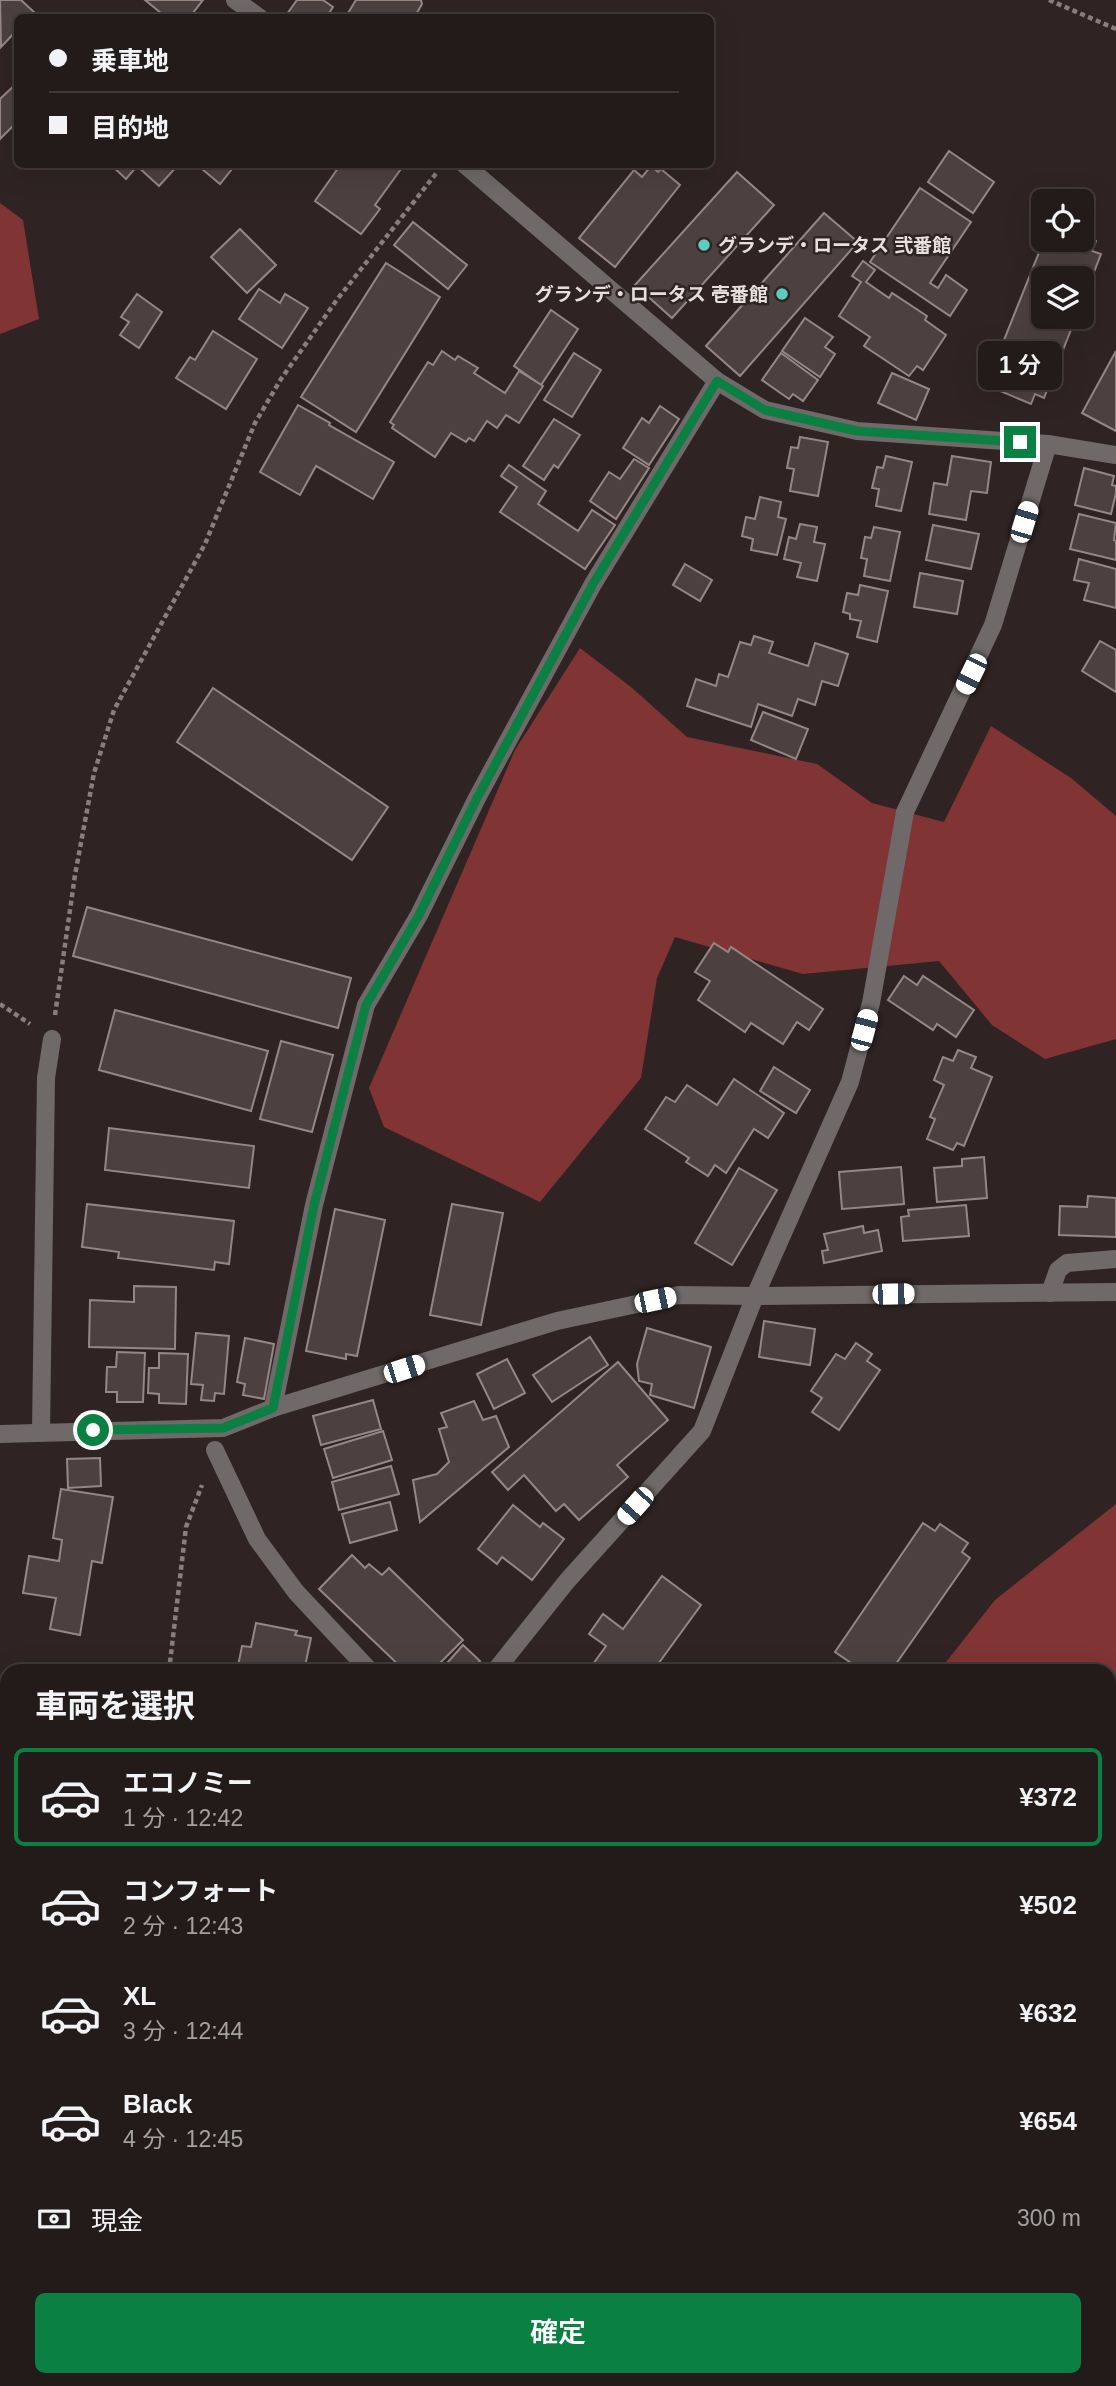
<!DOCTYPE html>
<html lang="ja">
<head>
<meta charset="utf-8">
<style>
  body { margin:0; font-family:Helvetica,"Noto Sans JP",sans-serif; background:#2b2423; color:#f1f3f6; height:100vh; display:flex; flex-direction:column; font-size:26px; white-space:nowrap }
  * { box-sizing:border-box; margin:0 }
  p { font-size:23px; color:#a3a1a2 }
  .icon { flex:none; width:38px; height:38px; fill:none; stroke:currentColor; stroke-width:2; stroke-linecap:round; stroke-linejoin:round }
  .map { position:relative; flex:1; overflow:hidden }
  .details { position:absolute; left:0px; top:1664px; width:1116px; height:723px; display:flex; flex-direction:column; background:#231b1a; border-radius:21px 21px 0 0; box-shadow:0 7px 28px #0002,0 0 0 2px #403939 }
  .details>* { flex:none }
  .banner { position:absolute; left:14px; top:14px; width:700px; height:154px; border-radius:10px; box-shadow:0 7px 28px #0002,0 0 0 2px #403939; display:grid; align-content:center; height:154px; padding:0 35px; background:#231b1a }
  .buttons { position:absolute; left:1031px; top:189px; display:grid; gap:14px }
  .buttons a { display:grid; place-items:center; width:63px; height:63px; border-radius:10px; background:#231b1a; box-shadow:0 7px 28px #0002,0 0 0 2px #403939; font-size:35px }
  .end { position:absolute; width:32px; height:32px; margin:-16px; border:9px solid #0b8043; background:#fff; box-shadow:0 0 0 4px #fff }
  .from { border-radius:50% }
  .bubble { position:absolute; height:49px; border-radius:10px; background:#231b1a; box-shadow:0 7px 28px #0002,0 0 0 2px #403939; font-size:23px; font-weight:600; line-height:49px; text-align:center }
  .car { position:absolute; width:21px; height:42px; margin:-21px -10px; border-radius:9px; box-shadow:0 0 5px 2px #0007; background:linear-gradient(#fff 24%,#345 0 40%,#fff 0 76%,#345 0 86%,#fff 0) }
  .banner b { display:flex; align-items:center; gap:24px; height:66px; font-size:26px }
  .banner b+b { border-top:2px solid #403939 }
  .banner i { width:18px; height:18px; background:#f1f3f6 }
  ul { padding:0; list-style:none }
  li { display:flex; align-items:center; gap:21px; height:98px; margin:0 14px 10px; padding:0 21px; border:4px solid transparent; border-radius:10px }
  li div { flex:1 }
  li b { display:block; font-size:26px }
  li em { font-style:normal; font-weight:600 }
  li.active { border-color:#0b8043 }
  li>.icon { width:63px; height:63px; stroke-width:1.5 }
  h2 { padding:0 35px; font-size:32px; line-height:84px }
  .pay { display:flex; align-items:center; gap:18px; height:77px; padding:0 35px; font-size:26px }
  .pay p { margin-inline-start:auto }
  .primary-button { display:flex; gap:14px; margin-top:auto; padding:14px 35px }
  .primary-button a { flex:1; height:80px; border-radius:10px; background:#0b8043; color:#fff; font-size:28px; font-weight:600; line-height:80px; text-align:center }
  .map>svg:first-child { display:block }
  .green { fill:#672122 }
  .forest { fill:#803433 }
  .building { fill:#4d4140; stroke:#958786; stroke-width:2 }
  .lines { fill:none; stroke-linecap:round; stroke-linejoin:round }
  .path { stroke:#877e7d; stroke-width:4.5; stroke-dasharray:5 3.5; stroke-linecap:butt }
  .minor { stroke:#6f6969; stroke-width:18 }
  .rail-casing { stroke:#a09897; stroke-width:8 }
  .rail { stroke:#2f2423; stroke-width:5; stroke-dasharray:16; stroke-linecap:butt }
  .route { stroke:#0b8043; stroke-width:9 }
  .poi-dot { fill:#5acebd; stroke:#2f2423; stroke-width:2.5 }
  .labels { text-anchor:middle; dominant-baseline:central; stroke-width:5; stroke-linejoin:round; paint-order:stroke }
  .poi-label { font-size:19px; font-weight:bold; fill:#e6dfde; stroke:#2f2423; text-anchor:start }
</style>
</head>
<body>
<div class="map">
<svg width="1116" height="2386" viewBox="0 0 1116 2386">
  <rect width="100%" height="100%" fill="#2f2423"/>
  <!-- green -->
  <path class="green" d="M54 2380H156L125 2386H59Z"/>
  <!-- forest -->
  <g class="forest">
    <path d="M0 203 23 220 39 319 0 334Z"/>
    <path d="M580 648 631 687 687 737 817 764 872 803 944 822 991 726 1071 778 1116 816V1039L1045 1059 992 1025 939 961 803 974 675 937 657 978 641 1078 540 1202 384 1127 369 1088 515 750Z"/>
    <path d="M1116 1504V1704L1110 1741V1671H939L995 1600Z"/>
  </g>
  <!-- building -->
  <g class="building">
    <path d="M0 0H21L34 12 29 18H18V29L1 47Z"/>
    <path d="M145 0H203L189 18H167Z"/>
    <path d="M297 0H323L333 7 326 18H291L287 14Z"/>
    <path d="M356 0H421L422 4 414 18H345Z"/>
    <path d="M18 82V121L0 139V99Z"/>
    <path d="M949 151 994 182 973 213 928 182Z"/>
    <path d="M110 164H179L159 186 137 166 126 179Z"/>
    <path d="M196 164H236L220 184Z"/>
    <path d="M341 164H395L401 169 375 205 380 209 361 234 315 201Z"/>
    <path d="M651 166 658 172 661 169 680 185 615 267 579 238 634 170 642 177Z"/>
    <path d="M737 172 774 205 672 318 635 285Z"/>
    <path d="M920 188 971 222 930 283 938 288 946 275 967 290 950 316 870 262Z"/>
    <path d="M824 213 858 242 740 376 706 346Z"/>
    <path d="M413 222 467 265 448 289 394 245Z"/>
    <path d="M240 229 276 265 247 293 211 257Z"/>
    <path d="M1082 234 1096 241 1092 251 1101 254 1082 303V278H1043V317H1076L1044 398 1035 394 1031 404 986 385 1044 240H1082Z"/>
    <path d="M863 261 875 270 866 282 889 298 892 293 927 316 925 320 946 335 923 370 917 366 909 376 864 346 870 337 839 316 861 282 852 276Z"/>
    <path d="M386 263 440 297 356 432 301 397Z"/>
    <path d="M259 289 280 303 285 294 308 308 282 348 239 319Z"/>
    <path d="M137 294 162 312 139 348 120 335 129 322 121 317Z"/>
    <path d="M551 310 578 329 541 385 514 366Z"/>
    <path d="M805 318 833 337 825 347 835 354 820 377 782 351Z"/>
    <path d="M213 331 257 359 226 409 176 378 190 357 195 360Z"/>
    <path d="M442 351 455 360 458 356 478 368 474 373 505 393 519 371 543 386 519 423 506 415 497 428 487 421 474 441 469 438 466 442 451 433 435 457 392 428 394 425 390 422 428 362 433 365Z"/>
    <path d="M1116 351V431L1082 413Z"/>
    <path d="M574 353 601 370 572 417 544 400Z"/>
    <path d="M781 353 818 380 803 401 793 394 789 399 762 380Z"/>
    <path d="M892 373 929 389 916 420 878 403Z"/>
    <path d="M298 405 330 423 329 425 394 462 373 499 316 466 300 495 260 472Z"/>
    <path d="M660 406 679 419 649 465 623 448 642 418 649 423Z"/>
    <path d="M554 419 580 435 558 468 554 465 544 480 523 466Z"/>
    <path d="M800 437 828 442 818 496 790 491 794 469 787 468 791 447 798 448Z"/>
    <path d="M886 456 912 462 901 511 876 506 879 489 872 488 877 467 883 468Z"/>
    <path d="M952 456 991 462 987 493 971 491 966 520 929 514 934 483 947 485Z"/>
    <path d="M634 459 649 468 616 519 590 501 609 472 620 479Z"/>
    <path d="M509 465 546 491 538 504 578 531 592 510 615 525 585 569 500 512 517 487 501 476Z"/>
    <path d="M1084 468 1114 476 1112 485 1116 486V493L1111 514 1075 505Z"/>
    <path d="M760 497 781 502 778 517 786 519 777 555 751 550 753 539 742 536 746 517 755 519Z"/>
    <path d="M1079 514 1116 523 1114 540 1116 541V560L1070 549Z"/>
    <path d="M800 524 817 527 814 542 825 544 817 581 797 577 801 563 784 559 789 537 796 539Z"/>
    <path d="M933 525 979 534 971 569 926 560Z"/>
    <path d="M874 527 900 532 890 581 864 576 867 559 861 558 865 537 871 538Z"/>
    <path d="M1079 559 1116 569V608L1084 600 1089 583 1074 580Z"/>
    <path d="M685 564 712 580 700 601 673 585Z"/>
    <path d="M920 573 963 581 957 614 914 607Z"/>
    <path d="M860 585 888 591 877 642 857 637 861 621 850 619V614L843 612 847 593 858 595Z"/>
    <path d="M754 636 773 642 769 653 808 666 815 643 848 654 838 686 822 681 815 705 798 699 792 716 758 704 751 727 687 706 696 679 716 686 719 674 728 677 740 642 751 645Z"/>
    <path d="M1100 641 1116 650V692L1082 671Z"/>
    <path d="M213 688 388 807 352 860 177 742Z"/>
    <path d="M763 712 808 729 796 759 751 740Z"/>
    <path d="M87 907 351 978 338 1028 73 956Z"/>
    <path d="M714 943 728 952 731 947 823 1009 809 1030 797 1022 783 1044 751 1023 745 1032 698 1000 710 981 695 972Z"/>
    <path d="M904 976 917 985 923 976 974 1010 956 1037 937 1024 933 1030 888 1000Z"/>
    <path d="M115 1010 268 1051 251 1111 99 1070Z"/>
    <path d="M281 1041 333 1055 312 1132 260 1119Z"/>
    <path d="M958 1050 976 1057 971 1068 992 1077 964 1146 957 1143 953 1150 927 1139 935 1119 930 1117 944 1085 934 1080 943 1057 953 1061Z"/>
    <path d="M774 1067 810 1090 796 1113 760 1091Z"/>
    <path d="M734 1079 784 1113 768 1138 754 1129 726 1173 715 1165 708 1176 686 1162 689 1158 645 1129 666 1097 675 1102 687 1085 717 1105Z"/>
    <path d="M109 1128 254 1146 249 1188 105 1170Z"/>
    <path d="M984 1157 987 1198 937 1202 934 1168 962 1166V1159Z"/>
    <path d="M901 1167 904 1204 842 1209 839 1172Z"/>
    <path d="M739 1168 777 1190 732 1265 695 1243Z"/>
    <path d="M1088 1196 1116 1198V1237L1059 1235 1060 1206 1087 1207Z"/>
    <path d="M87 1204 234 1221 229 1264 215 1262 214 1270 118 1258 119 1252 82 1247Z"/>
    <path d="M452 1204 503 1213 481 1325 430 1315Z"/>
    <path d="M966 1205 969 1236 903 1241 901 1217 909 1216 908 1210Z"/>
    <path d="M335 1209 385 1220 357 1356 346 1354V1359L306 1351Z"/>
    <path d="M863 1226 864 1233 878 1230 882 1251 824 1263 822 1251 828 1250 824 1234Z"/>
    <path d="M134 1286 176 1287 175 1349 89 1347 90 1300 134 1302Z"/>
    <path d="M764 1321 815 1329 810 1365 759 1357Z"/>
    <path d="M647 1328 711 1347 694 1408 650 1395 652 1384 639 1381 637 1364Z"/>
    <path d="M196 1333 229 1336 224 1394 215 1393 214 1401 201 1400 203 1385 191 1384Z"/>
    <path d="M590 1337 608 1365 552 1402 533 1375Z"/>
    <path d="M245 1338 274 1344 264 1399 243 1395 245 1384 237 1382Z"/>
    <path d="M856 1343 872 1354 867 1361 880 1370 839 1430 812 1412 822 1398 811 1391 836 1354 845 1359Z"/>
    <path d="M117 1352 145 1353 143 1402H117V1392H106L107 1367H116Z"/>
    <path d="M159 1353 188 1354 186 1404 159 1403V1394L148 1393 149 1368H159Z"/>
    <path d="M507 1359 525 1393 494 1409 477 1374Z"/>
    <path d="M618 1362 668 1420 617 1465 628 1477 579 1520 564 1504 556 1511 524 1475 508 1490 492 1472Z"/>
    <path d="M373 1400 381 1429 321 1445 313 1416Z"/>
    <path d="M474 1401 483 1420 496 1416 509 1447 420 1522 413 1480 437 1474 449 1462 439 1429 447 1427 441 1413Z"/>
    <path d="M383 1431 392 1460 333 1478 324 1449Z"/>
    <path d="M100 1458 101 1486 68 1488 67 1459Z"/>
    <path d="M391 1466 399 1494 339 1510 332 1482Z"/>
    <path d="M61 1489 113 1497 102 1563 92 1561 80 1635 50 1629 56 1598 23 1593 29 1556 59 1561 62 1540 53 1538Z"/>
    <path d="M390 1502 397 1530 350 1543 342 1514Z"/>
    <path d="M513 1505 540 1527 543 1523 564 1539 532 1580 502 1557 497 1564 478 1549Z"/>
    <path d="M923 1523 935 1531 940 1524 968 1543 962 1552 970 1558 891 1671H863L835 1652Z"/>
    <path d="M352 1555 365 1568 369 1564 382 1575 389 1568 463 1640 432 1671H405L319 1589Z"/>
    <path d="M662 1576 701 1605 653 1671H588L606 1646 589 1634 603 1614 623 1629Z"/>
    <path d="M256 1623 297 1631 295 1635 311 1638 304 1671H237L242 1646 251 1647Z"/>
    <path d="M463 1645 480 1661 471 1671H440Z"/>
    <path d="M665 2380H701L696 2386H661Z"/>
  </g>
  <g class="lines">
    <!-- path -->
    <g class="path">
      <path d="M1049 0 1116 29"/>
      <path d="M0 1004 30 1024"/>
      <path d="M55 1015 75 875 94 773 114 710 205 544 255 423 281 379 336 301 438 171"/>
      <path d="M169 1671 186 1527 202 1485"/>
      <path d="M0 2315 7 2302"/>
      <path d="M800 2380 806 2386"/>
    </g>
    <!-- minor -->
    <g class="minor">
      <path d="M235 0 260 18"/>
      <path d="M464 164 717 381 765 410 857 431 1048 444 1116 455"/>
      <path d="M1050 1293 1058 1270 1067 1263 1116 1259"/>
      <path d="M273 1408 314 1205 366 1005 419 915 477 798 593 584 717 381"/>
      <path d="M41 1431 46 1078 52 1039"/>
      <path d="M0 1434 223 1428 273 1408 557 1321 679 1295 755 1296 1116 1292"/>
      <path d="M215 1450 257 1539 296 1592 370 1671"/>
      <path d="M495 1671 567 1581 702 1431 755 1296 850 1082 871 1003 905 812 993 625 1048 444"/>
      <path d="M768 2386 769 2380"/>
    </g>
    <defs>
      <g id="rail">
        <path d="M1110 1937 1116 1895"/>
        <path d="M1110 2080 1116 2039"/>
        <path d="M1038 2386 1039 2380"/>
        <path d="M1060 2386V2380"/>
      </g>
    </defs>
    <!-- rail casing -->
    <use href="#rail" class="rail-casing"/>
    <!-- rail -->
    <use href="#rail" class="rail"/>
  </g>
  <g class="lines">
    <!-- route -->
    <path class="route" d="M93 1430 223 1428 273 1408 314 1205 366 1005 419 915 477 798 593 584 717 381 765 410 857 431 1020 442"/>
  </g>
  <!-- markers -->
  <g class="poi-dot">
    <circle cx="704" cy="245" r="7"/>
    <circle cx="782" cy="294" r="7"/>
  </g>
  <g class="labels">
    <!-- poi labels -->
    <g class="poi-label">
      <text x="718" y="245">グランデ・ロータス 弐番館</text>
      <text x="768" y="294" text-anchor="end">グランデ・ロータス 壱番館</text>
    </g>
  </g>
</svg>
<div class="buttons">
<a><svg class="icon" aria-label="locate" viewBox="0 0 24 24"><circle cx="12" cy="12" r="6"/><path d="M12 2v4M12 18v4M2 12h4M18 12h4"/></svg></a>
<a><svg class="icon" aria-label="layers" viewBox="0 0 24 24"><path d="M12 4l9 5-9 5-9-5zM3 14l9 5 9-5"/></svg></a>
</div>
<i class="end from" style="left:93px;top:1430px"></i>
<i class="end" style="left:1020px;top:442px"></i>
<div class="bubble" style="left:978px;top:341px;width:84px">1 分</div>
<i class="car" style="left:1024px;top:522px;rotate:17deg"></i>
<i class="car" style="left:971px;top:674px;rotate:206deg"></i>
<i class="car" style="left:864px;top:1030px;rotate:15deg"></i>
<i class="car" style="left:893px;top:1294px;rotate:89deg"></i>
<i class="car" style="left:655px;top:1300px;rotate:78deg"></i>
<i class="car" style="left:404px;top:1369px;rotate:72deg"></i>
<i class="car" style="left:635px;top:1506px;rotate:222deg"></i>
<div class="banner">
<b><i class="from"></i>乗車地</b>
<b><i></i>目的地</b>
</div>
<section class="details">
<h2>車両を選択</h2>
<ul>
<li class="active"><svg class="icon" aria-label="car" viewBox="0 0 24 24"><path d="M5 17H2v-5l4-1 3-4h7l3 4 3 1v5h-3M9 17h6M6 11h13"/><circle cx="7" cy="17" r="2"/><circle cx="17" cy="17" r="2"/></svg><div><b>エコノミー</b><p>1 分 · 12:42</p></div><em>¥372</em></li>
<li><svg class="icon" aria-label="car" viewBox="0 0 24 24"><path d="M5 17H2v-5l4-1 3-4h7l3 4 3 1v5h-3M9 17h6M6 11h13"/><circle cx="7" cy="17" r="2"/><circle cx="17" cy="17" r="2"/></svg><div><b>コンフォート</b><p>2 分 · 12:43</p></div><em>¥502</em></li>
<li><svg class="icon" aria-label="car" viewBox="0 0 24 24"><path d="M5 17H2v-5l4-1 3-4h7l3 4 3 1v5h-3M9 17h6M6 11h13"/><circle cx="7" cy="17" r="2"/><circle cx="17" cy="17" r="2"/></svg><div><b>XL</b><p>3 分 · 12:44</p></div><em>¥632</em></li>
<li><svg class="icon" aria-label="car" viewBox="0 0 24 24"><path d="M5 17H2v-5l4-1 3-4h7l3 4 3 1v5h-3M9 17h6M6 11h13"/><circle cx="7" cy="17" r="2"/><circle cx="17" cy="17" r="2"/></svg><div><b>Black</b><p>4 分 · 12:45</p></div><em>¥654</em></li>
</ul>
<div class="pay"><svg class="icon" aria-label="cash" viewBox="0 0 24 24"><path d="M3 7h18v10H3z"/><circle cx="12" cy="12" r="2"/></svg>現金<p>300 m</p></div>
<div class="primary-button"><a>確定</a></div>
</section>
</div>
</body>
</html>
